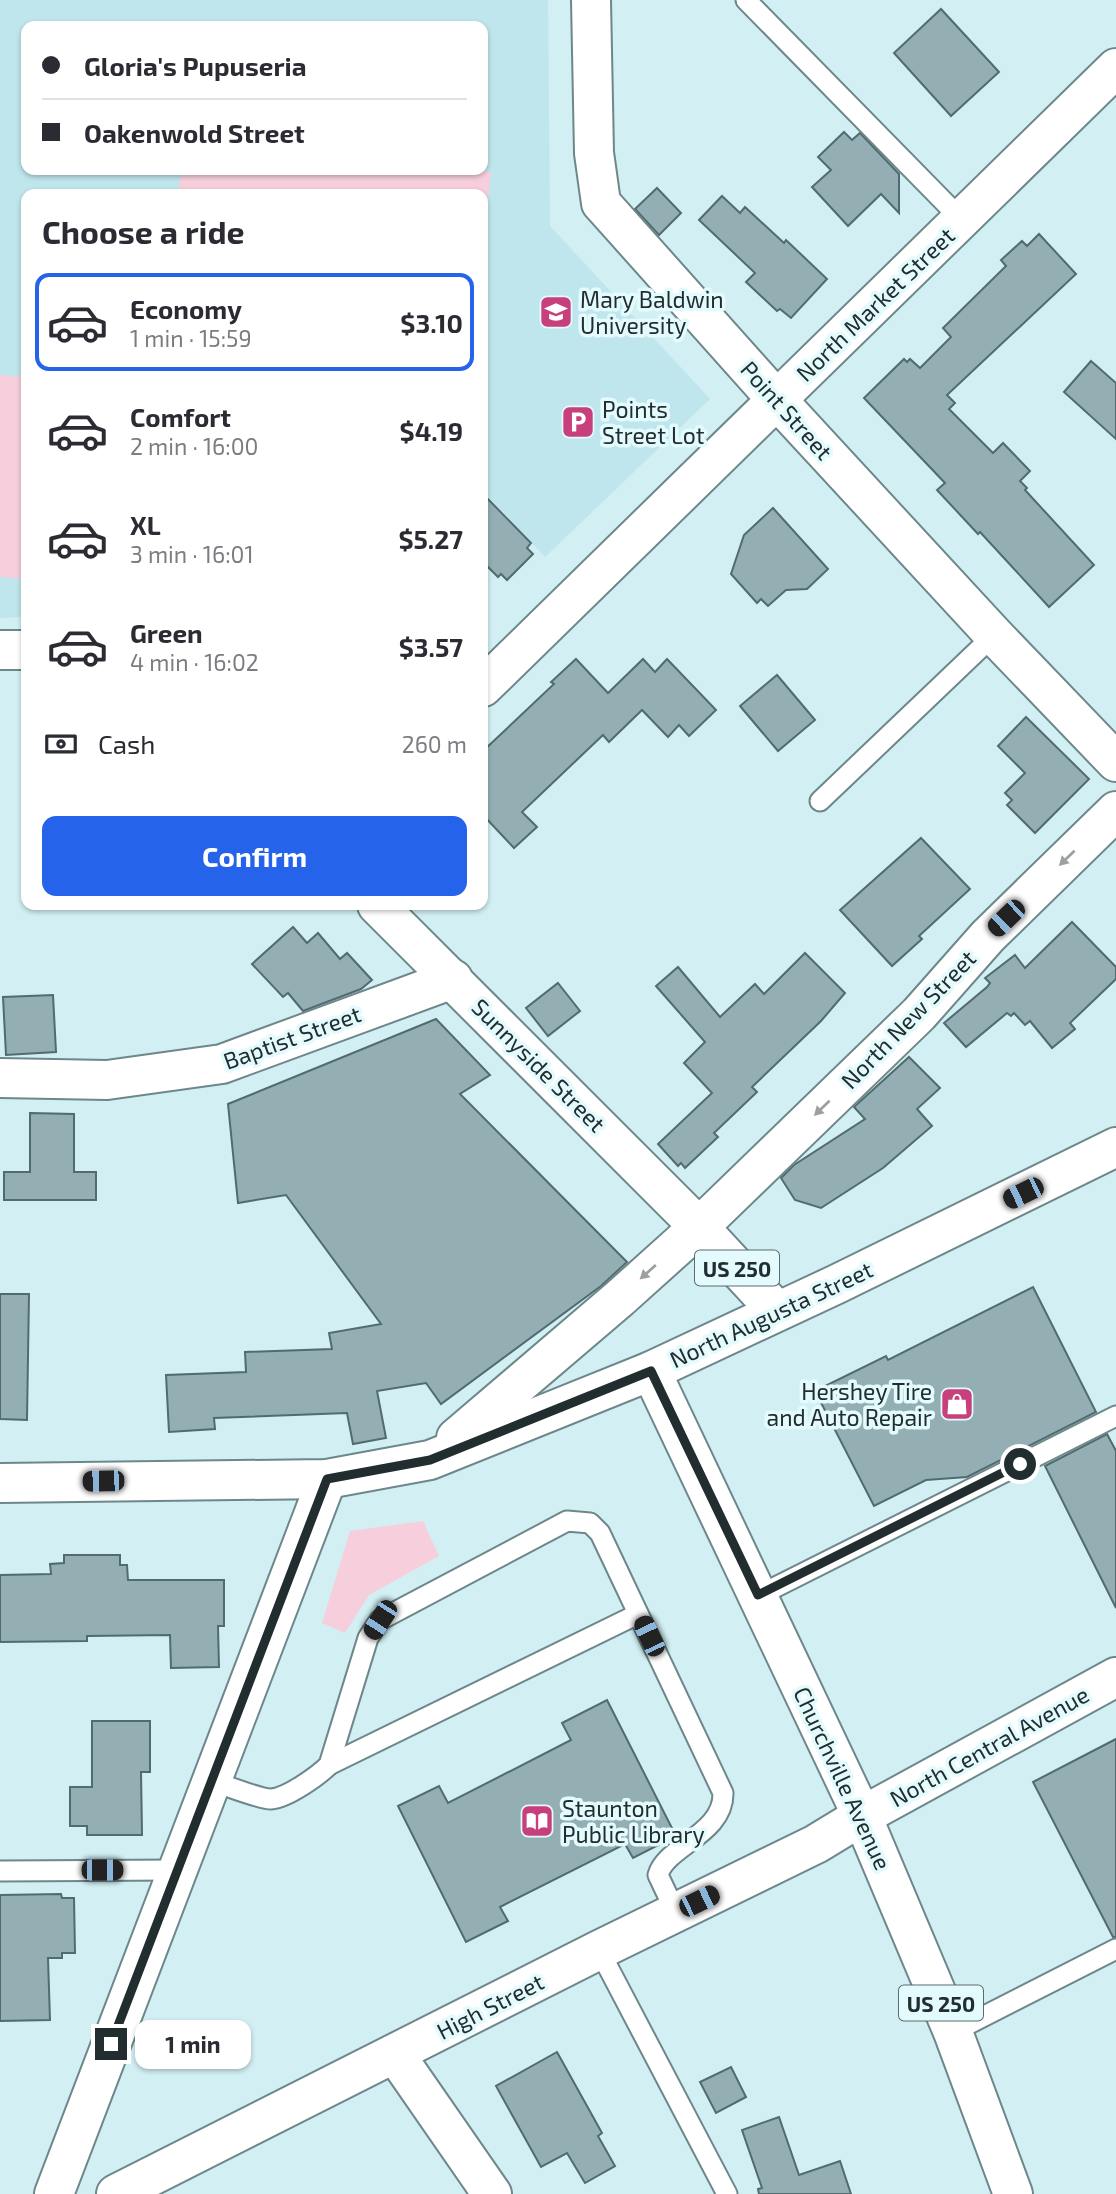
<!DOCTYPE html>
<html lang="en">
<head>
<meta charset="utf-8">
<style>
  body { margin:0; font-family:"Exo 2",sans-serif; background:#f7f7f7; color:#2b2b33; height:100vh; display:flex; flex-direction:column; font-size:26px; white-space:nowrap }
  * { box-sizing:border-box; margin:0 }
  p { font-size:23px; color:#7c7c81 }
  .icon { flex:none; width:38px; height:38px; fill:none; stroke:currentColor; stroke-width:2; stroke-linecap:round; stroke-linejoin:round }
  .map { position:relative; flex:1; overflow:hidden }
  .details { position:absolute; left:21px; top:189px; width:467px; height:721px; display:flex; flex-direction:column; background:#fff; border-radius:14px; box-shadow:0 2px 5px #0004 }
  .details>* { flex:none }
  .hud { position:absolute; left:21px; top:21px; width:467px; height:154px; border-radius:14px; box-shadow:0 2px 5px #0004; display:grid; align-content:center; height:154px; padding:0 21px; background:#fff }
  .end { position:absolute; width:32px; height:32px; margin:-16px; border:9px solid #222d2f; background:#fff; box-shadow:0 0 0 4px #fff }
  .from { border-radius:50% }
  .bubble { position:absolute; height:49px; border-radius:14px; background:#fff; box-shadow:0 2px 5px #0004; font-size:23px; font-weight:700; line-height:49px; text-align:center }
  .car { position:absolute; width:21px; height:42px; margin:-21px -10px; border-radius:9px; box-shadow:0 0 5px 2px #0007; background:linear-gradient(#222 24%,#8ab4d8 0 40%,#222 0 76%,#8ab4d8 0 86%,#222 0) }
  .hud b { display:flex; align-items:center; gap:24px; height:66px; font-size:26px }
  .hud b+b { border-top:2px solid #e1e1e2 }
  .hud i { width:18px; height:18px; background:#2b2b33 }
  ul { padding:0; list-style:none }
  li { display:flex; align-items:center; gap:21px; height:98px; margin:0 14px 10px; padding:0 7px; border:4px solid transparent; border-radius:14px }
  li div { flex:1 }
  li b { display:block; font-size:26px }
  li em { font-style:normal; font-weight:700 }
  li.active { border-color:#2563eb }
  li>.icon { width:63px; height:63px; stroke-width:1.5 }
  h2 { padding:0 21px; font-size:32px; line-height:84px }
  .pay { display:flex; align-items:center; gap:18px; height:77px; padding:0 21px; font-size:26px }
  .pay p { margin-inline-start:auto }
  .button { display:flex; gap:14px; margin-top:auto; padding:14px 21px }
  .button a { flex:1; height:80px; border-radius:14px; background:#2563eb; color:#fff; font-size:28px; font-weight:700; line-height:80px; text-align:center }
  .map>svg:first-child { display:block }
  .built { fill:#bfe6ec; fill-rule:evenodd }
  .green { fill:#f7cfdc }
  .building { fill:#93afb3; stroke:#516b6f; stroke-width:2 }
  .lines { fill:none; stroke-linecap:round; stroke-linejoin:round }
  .lane-casing { stroke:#6d878b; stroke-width:23 }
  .street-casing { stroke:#6d878b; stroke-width:42 }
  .secondary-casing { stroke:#6d878b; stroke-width:42 }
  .primary-casing { stroke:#6d878b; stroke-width:42 }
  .lane { stroke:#fff; stroke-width:19 }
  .street { stroke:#fff; stroke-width:38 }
  .secondary { stroke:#fff; stroke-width:38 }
  .primary { stroke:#fff; stroke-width:38 }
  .oneway { fill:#9ca0a1 }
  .route { stroke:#222d2f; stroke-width:9 }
  .labels { text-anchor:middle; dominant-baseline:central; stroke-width:7; stroke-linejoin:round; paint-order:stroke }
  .shield { fill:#e4fbfe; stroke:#5c6b6d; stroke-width:2 }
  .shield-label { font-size:21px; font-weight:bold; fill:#222d2f }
  .poi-label { font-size:23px; fill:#222d2f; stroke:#e4fbfe; text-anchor:start }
  .street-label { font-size:23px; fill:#222d2f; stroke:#e4fbfe }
</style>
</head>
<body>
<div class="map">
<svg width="1116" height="2194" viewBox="0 0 1116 2194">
  <rect width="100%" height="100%" fill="#d2eff3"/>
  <!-- built -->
  <path class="built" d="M0 0H548L550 226 710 399 545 557 483 491V194H26V617L0 618ZM26 26H483V170H26Z"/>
  <!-- green -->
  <g class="green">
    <path d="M181 170H466L491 172 483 241V194H178Z"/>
    <path d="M0 375 26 377V579L0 577Z"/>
    <path d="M423 1521 439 1556 369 1595 345 1633 322 1623 350 1531Z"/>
  </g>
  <!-- building -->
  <g class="building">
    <path d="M941 9 999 72 951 116 894 53Z"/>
    <path d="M844 132 852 140 860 133 899 174V213L881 194 848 226 812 187 831 170 818 157Z"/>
    <path d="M657 188 681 213 659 235 635 209Z"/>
    <path d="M722 196 740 213 745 207 784 243 786 240 827 279 791 318 780 309 777 311 746 282 755 273 699 220Z"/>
    <path d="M1039 234 1076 274 947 395 955 403 949 409 993 453 1003 443 1030 471 1020 481 1027 488 1025 490 1094 565 1049 607 980 532 978 534 937 490 945 483 864 398 904 359 907 362 910 359 920 368 951 337 943 328 1006 266 1001 260 1022 241 1027 246Z"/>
    <path d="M1091 361 1116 383V439L1064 392Z"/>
    <path d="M483 494 531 543 527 548 533 554 507 580 501 574 498 577 483 562Z"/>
    <path d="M773 508 828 569 807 589 786 590 768 606 761 599 757 603 731 574 744 535Z"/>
    <path d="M576 659 608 693 643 659 655 672 667 659 716 710 689 736 679 725 668 737 642 710 609 742 603 735 522 812 537 827 514 848 483 815V751L554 684 551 682Z"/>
    <path d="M777 675 815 720 778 751 740 706Z"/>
    <path d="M1026 717 1089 779 1035 833 1007 805 1012 800 1005 793 1025 773 998 746Z"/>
    <path d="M921 838 970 889 919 936 922 939 892 966 840 910Z"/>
    <path d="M1072 922 1116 967V979L1070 1023 1075 1029 1052 1048 1030 1021 1025 1025 1014 1013 1011 1016 1007 1013 966 1047 944 1023 987 987 990 983 985 978 1015 955 1025 968Z"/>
    <path d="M293 927 307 943 318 933 340 959 347 953 372 980 361 989 303 1011 288 993 283 997 252 964Z"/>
    <path d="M805 953 845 993 821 1021 752 1087 757 1092 714 1133 718 1137 685 1168 681 1163 678 1166 658 1144 712 1093 684 1063 705 1042 656 986 678 967 720 1017 755 984 764 994Z"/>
    <path d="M558 983 580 1011 548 1036 526 1008Z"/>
    <path d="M53 995 56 1052 6 1055 3 997Z"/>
    <path d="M436 1019 490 1075 460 1094 627 1262 601 1286 441 1404 426 1383 377 1391 386 1438 353 1444 347 1413 214 1418 215 1429 169 1432 166 1375 246 1372 245 1352 332 1349 329 1333 381 1324 286 1195 238 1203 228 1104Z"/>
    <path d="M909 1057 940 1088 917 1109 932 1126 883 1168 821 1208 795 1200 781 1178 794 1165 865 1119 854 1107Z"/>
    <path d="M30 1113 74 1114V1172H96V1200H4V1172H30Z"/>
    <path d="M1033 1287 1096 1412 967 1477 926 1480 874 1506 815 1391 886 1356 888 1360Z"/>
    <path d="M0 1294H29L27 1420 0 1419Z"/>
    <path d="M1107 1434 1116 1451V1608L1045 1466Z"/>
    <path d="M64 1555H120V1565H127L128 1580H224V1626H218L219 1667 171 1668 170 1635 87 1636V1641L0 1642V1575L51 1574 50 1564 64 1563Z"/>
    <path d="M607 1700 676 1836 633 1858 625 1844 500 1907 508 1921 466 1942 398 1806 439 1786 448 1803 571 1740 562 1723Z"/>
    <path d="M92 1721H150V1772H141L142 1835H87V1826H70V1787H92Z"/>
    <path d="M1116 1739V1937H1113L1033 1782Z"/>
    <path d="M61 1894 62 1898H74L75 1953H62V1958H48L50 2020 0 2021V1895Z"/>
    <path d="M557 2052 602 2133 598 2136 615 2166 585 2183 567 2153 541 2167 496 2086Z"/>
    <path d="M731 2067 746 2097 716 2113 700 2082Z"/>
    <path d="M779 2117 799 2175 840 2161 851 2194H759L758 2189 762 2188 742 2130Z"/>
  </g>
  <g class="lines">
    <defs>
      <g id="lane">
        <path d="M746 0 961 219"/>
        <path d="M820 801 994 635"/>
        <path d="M758 1596 1116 1416"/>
        <path d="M329 1765 638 1614"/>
        <path d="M212 1781C225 1785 259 1799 271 1799 287 1798 318 1776 329 1765L368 1638 380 1620 567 1521 590 1523 600 1533 723 1793C724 1834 666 1846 658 1875L676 1913"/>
        <path d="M0 1871 178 1870"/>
        <path d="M599 1950 727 2194"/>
        <path d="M953 2032 1116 1949"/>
      </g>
      <g id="street">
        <path d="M591 0 594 153 601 203 777 400 994 635 1116 762"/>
        <path d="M0 650H26"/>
        <path d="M483 687 1116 68"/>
        <path d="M377 905 699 1227"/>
        <path d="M0 1078 107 1080 222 1064 453 979"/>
        <path d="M395 2054 492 2194"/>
        <path d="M54 2194 327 1479"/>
        <path d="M116 2194 599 1950 816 1844 862 1816"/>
      </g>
      <g id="secondary">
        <path d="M456 1438 620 1298 699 1227"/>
        <path d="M0 1483 327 1479 430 1460 651 1371"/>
        <path d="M862 1816 1116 1677"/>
      </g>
      <g id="primary">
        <path d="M776 1310 699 1227 919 1014 988 936 1116 811"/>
        <path d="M1013 2194 953 2032 862 1816 651 1371 837 1284 1116 1147"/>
      </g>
    </defs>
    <!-- lane casing -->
    <use href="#lane" class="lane-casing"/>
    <!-- street casing -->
    <use href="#street" class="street-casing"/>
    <!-- secondary casing -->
    <use href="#secondary" class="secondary-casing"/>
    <!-- primary casing -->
    <use href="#primary" class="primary-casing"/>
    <!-- lane -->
    <use href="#lane" class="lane"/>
    <!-- street -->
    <use href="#street" class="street"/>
    <!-- secondary -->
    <use href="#secondary" class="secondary"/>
    <!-- primary -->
    <use href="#primary" class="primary"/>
  </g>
  <!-- one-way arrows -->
  <defs><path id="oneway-solid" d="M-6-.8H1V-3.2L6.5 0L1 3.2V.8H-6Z" transform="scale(1.75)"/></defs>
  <g class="oneway">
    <use href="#oneway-solid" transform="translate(1067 858) rotate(136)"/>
    <use href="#oneway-solid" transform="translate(822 1108) rotate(136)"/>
    <use href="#oneway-solid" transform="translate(648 1272) rotate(138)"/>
  </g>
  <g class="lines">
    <!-- route -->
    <path class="route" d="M111 2044 327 1479 430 1460 651 1371 758 1595 1020 1464"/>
  </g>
  <!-- icons -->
  <defs>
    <symbol id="university-square" viewBox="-11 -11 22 22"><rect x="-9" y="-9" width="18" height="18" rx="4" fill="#c73f7b" stroke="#e4fbfe"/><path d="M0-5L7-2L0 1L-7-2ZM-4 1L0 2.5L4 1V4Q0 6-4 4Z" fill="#fff"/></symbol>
    <symbol id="parking-square" viewBox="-11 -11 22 22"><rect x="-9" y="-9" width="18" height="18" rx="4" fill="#c73f7b" stroke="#e4fbfe"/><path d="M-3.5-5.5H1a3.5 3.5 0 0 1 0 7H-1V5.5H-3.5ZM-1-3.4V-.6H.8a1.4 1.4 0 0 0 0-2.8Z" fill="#fff"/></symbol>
    <symbol id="shop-square" viewBox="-11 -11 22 22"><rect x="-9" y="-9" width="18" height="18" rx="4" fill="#c73f7b" stroke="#e4fbfe"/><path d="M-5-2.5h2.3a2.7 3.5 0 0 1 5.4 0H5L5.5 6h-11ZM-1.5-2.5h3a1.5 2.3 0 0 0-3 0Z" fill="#fff"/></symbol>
    <symbol id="library-square" viewBox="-11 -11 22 22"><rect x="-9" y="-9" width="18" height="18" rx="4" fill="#c73f7b" stroke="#e4fbfe"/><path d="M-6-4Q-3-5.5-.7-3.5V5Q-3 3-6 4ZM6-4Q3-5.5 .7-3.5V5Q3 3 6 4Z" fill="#fff"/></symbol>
  </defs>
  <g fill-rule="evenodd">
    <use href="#university-square" x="537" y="293" width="38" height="38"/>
    <use href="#parking-square" x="559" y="403" width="38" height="38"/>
    <use href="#shop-square" x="938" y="1385" width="38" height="38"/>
    <use href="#library-square" x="518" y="1802" width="38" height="38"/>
  </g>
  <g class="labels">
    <!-- shield labels -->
    <g class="shield">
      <rect x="695" y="1250.5" width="84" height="35" rx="5"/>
      <rect x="899" y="1985.5" width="84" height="35" rx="5"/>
    </g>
    <g class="shield-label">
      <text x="737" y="1268">US 250</text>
      <text x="941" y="2003">US 250</text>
    </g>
    <!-- poi labels -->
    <g class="poi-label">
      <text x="580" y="299">Mary Baldwin<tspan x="580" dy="26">University</tspan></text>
      <text x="602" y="409">Points<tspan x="602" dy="26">Street Lot</tspan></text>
      <text x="932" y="1391" text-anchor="end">Hershey Tire<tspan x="932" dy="26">and Auto Repair</tspan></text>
      <text x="562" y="1808">Staunton<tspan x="562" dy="26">Public Library</tspan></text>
    </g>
    <!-- street labels -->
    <g class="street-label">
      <text transform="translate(875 304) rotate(-44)">North Market Street</text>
      <text transform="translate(787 410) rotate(48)">Point Street</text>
      <text transform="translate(908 1019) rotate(-46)">North New Street</text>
      <text transform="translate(292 1037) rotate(-20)">Baptist Street</text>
      <text transform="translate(539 1065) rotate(45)">Sunnyside Street</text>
      <text transform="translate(771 1314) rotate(-25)">North Augusta Street</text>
      <text transform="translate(989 1746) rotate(-29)">North Central Avenue</text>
      <text transform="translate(843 1778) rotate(65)">Churchville Avenue</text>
      <text transform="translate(490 2006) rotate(-27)">High Street</text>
    </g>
  </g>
</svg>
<i class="end from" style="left:1020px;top:1464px"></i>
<i class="end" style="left:111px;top:2044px"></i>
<div class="bubble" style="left:135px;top:2020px;width:116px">1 min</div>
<i class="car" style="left:1006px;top:918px;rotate:226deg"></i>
<i class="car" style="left:1023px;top:1193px;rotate:244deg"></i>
<i class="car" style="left:103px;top:1481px;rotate:269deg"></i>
<i class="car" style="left:380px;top:1620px;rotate:213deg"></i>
<i class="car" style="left:649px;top:1636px;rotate:335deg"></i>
<i class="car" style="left:102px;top:1870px;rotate:90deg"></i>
<i class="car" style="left:699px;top:1901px;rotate:64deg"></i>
<div class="hud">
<b><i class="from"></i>Gloria's Pupuseria</b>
<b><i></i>Oakenwold Street</b>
</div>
<section class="details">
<h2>Choose a ride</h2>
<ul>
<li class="active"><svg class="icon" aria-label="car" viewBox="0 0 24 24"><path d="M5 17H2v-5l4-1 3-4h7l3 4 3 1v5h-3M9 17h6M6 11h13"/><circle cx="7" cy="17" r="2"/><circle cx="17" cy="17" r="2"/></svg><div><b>Economy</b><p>1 min · 15:59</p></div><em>$3.10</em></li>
<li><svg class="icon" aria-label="car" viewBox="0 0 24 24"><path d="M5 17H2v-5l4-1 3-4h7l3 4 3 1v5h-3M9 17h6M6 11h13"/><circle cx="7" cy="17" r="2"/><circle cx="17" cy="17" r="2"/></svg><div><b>Comfort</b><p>2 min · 16:00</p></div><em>$4.19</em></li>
<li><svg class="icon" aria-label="car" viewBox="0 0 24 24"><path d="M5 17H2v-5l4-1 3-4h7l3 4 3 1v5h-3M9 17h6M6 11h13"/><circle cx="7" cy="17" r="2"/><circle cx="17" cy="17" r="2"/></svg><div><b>XL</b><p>3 min · 16:01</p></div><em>$5.27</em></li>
<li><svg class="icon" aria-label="car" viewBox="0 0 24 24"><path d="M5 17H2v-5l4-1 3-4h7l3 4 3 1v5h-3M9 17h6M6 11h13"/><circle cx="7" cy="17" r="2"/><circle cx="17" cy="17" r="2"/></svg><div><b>Green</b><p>4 min · 16:02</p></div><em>$3.57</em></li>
</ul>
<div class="pay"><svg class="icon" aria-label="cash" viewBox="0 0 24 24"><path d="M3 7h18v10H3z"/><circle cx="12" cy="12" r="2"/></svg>Cash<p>260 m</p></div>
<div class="button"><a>Confirm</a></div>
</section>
</div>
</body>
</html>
